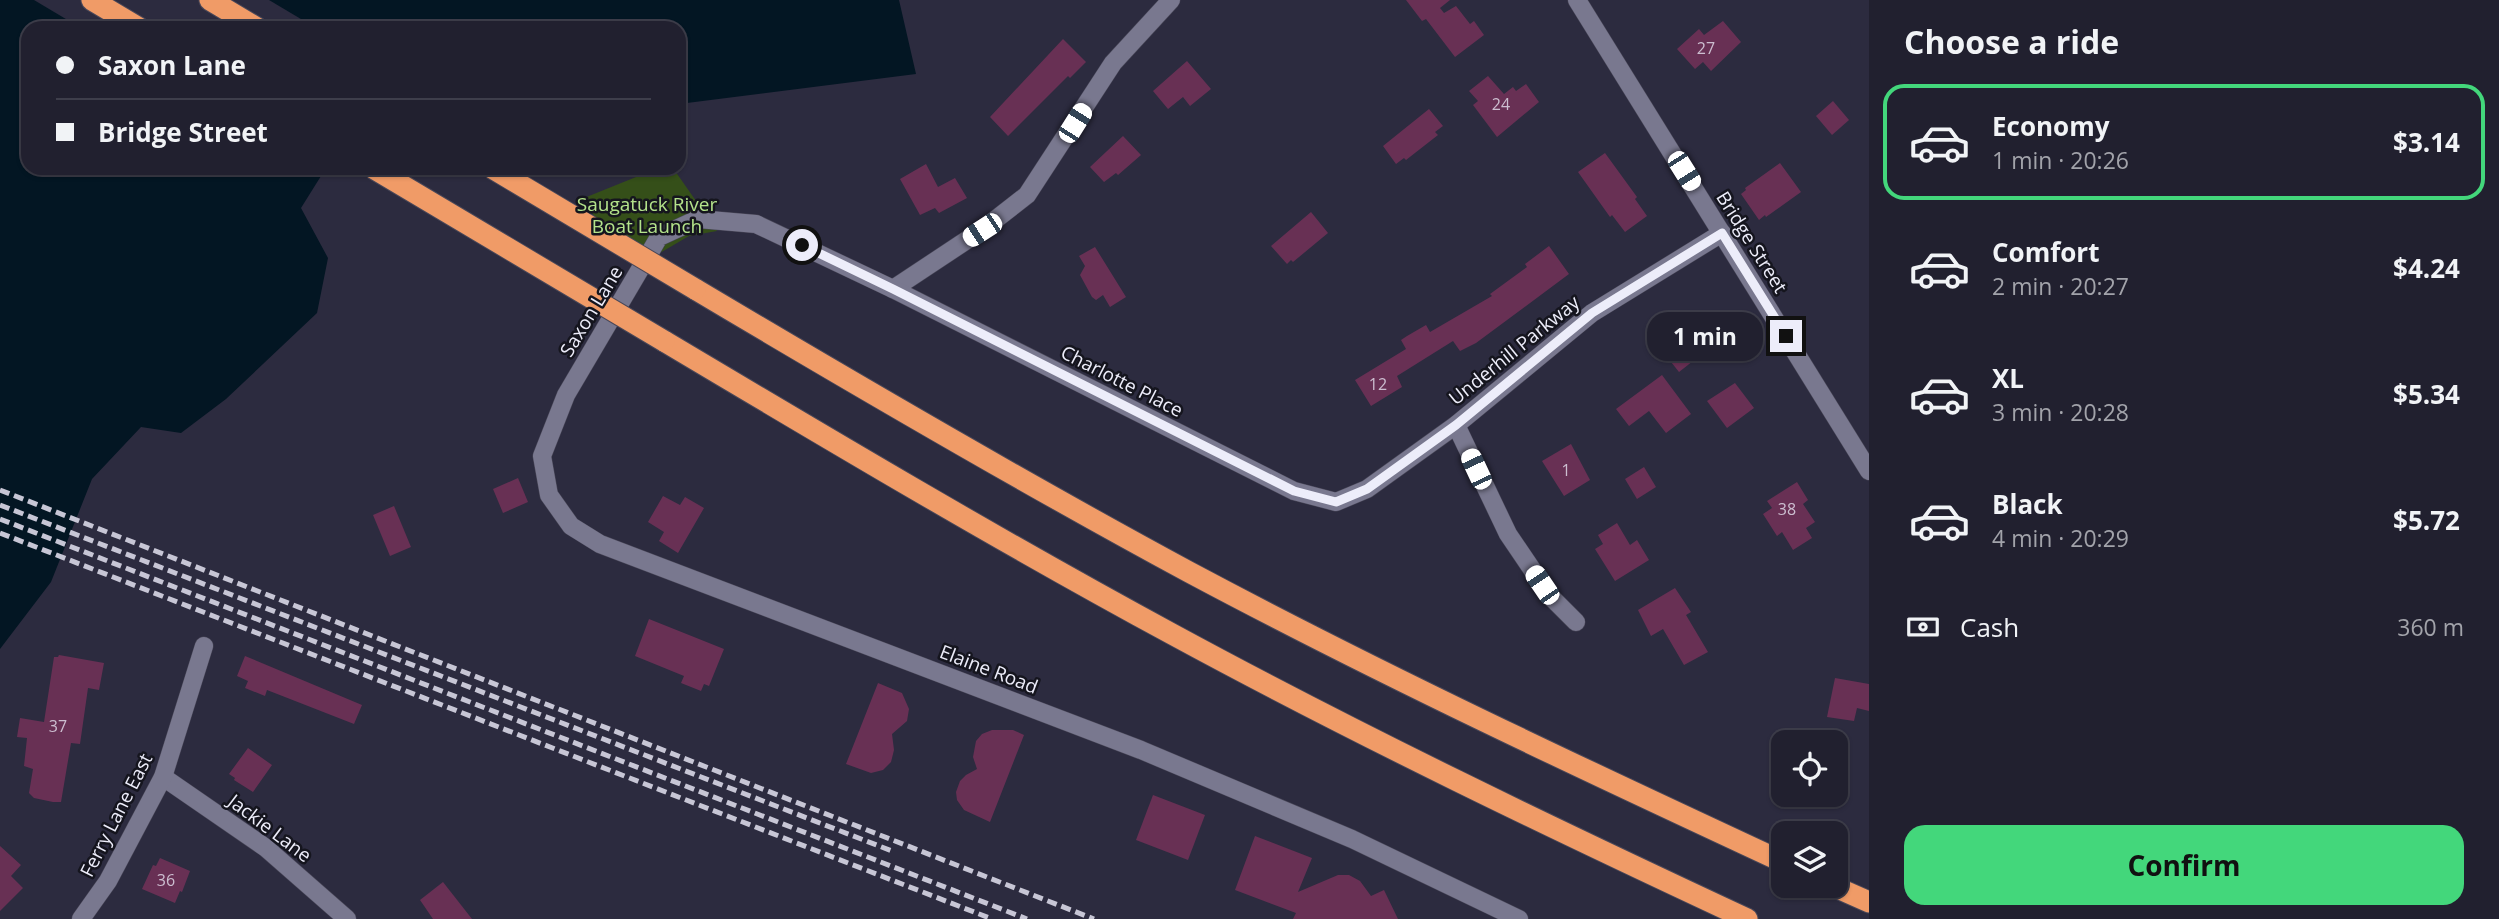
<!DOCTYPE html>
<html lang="en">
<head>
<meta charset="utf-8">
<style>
  body { margin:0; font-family:"Open Sans",sans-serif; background:#2d2d3b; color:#f1f3f6; height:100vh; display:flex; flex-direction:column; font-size:26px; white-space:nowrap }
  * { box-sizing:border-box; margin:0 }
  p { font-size:23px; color:#a2a3aa }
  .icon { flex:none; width:38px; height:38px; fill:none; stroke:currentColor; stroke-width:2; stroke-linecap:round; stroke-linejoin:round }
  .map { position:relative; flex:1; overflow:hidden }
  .side { display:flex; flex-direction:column; background:#21202f; width:630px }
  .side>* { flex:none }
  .top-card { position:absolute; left:21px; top:21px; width:665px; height:154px; border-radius:21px; box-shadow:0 2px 5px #0004,0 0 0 2px #3e3e4b; display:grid; align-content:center; height:154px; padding:0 35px; background:#21202f }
  .fabs { position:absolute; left:1771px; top:730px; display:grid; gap:14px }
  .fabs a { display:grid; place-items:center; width:77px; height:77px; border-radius:14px; background:#21202f; box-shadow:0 2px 5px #0004,0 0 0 2px #3e3e4b; font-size:35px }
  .end { position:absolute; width:32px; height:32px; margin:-16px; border:9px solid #ededfa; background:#111; box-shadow:0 0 0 4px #111 }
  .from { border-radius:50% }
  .bubble { position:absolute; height:49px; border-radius:21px; background:#21202f; box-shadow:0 2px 5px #0004,0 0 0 2px #3e3e4b; font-size:23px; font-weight:700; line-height:49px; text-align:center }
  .car { position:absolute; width:21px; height:42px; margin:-21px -10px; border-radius:9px; box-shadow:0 0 5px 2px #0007; background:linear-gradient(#fff 24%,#345 0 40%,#fff 0 76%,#345 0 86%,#fff 0) }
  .top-card b { display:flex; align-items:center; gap:24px; height:66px; font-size:26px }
  .top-card b+b { border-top:2px solid #3e3e4b }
  .top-card i { width:18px; height:18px; background:#f1f3f6 }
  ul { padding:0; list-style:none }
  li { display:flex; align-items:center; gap:21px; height:116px; margin:0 14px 10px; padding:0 21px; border:4px solid transparent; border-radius:21px }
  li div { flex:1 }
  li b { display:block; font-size:26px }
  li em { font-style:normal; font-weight:700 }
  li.selected { border-color:#43d77b }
  li>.icon { width:63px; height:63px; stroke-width:1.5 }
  h2 { padding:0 35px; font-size:32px; line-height:84px }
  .pay { display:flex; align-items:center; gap:18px; height:77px; padding:0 35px; font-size:26px }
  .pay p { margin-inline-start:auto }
  .button { display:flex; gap:14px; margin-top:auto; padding:14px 35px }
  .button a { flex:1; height:80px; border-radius:21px; background:#43d77b; color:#111; font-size:28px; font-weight:700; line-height:80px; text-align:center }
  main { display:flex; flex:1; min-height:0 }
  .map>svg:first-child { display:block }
  .green { fill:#354f19 }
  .water { fill:#031623 }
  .pier { fill:#2c2b3f }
  .building { fill:#683054 }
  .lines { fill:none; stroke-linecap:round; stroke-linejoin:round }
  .minor-casing { stroke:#494758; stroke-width:19 }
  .secondary-casing { stroke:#494758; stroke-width:19 }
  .motorway-casing { stroke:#494758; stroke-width:23 }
  .minor { stroke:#79788f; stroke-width:18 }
  .secondary { stroke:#79788f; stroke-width:18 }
  .motorway { stroke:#f09b67; stroke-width:21 }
  .rail { stroke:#c7c6d5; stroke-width:5; stroke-dasharray:10 5; stroke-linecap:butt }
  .motorway-bridge-casing { stroke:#494758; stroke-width:23; stroke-linecap:butt }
  .motorway-bridge { stroke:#f09b67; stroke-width:21 }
  .route { stroke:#ededfa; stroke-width:9 }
  .labels { text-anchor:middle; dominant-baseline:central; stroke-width:5; stroke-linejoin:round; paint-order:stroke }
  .number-label { font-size:16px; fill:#ccbed0 }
  .park-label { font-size:19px; fill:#b4e38b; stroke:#15151e }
  .street-label { font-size:19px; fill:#ededfa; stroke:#15151e }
</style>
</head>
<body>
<main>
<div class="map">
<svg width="1869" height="919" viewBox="0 0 1869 919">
  <rect width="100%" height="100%" fill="#2c2b3f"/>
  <!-- green -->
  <path class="green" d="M668 168H673L717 231 689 236 648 260 595 218 584 198 636 177Z"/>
  <!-- water -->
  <path class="water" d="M0 0H899L916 74 679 104V28H28V168H326L301 208 328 258 317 313 226 399 181 433 141 427 92 479 51 582 0 649Z"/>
  <!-- pier -->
  <path class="pier" d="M34 0H269L316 28H81Z"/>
  <!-- building -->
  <g class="building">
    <path d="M1406 0H1450L1440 8 1444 13 1456 6 1470 24 1474 21 1484 35 1455 57 1426 19 1422 21Z"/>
    <path d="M1723 21 1741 42 1711 71 1703 62 1695 69 1677 49 1699 29 1704 35Z"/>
    <path d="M1063 39 1086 62 1070 78 1068 76 1008 136 990 117Z"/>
    <path d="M1187 61 1211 89 1190 106 1183 97 1168 109 1153 91Z"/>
    <path d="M1488 76 1504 94 1513 87 1516 91 1526 84 1539 102 1497 137 1473 105 1478 101 1469 91Z"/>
    <path d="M1833 101 1849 120 1832 135 1816 116Z"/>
    <path d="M1429 109 1443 126 1435 132 1438 135 1406 160 1404 158 1396 164 1383 146Z"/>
    <path d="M1123 136 1141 155 1118 175 1116 173 1104 182 1090 167Z"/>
    <path d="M1605 153 1637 197 1635 199 1647 216 1625 232 1612 215 1610 217 1578 172Z"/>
    <path d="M1780 163 1801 192 1766 217 1765 215 1759 220 1741 194 1746 190 1745 188Z"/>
    <path d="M926 164 938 187 955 178 967 198 939 213 935 208 920 215 900 179Z"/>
    <path d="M1311 212 1328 233 1293 262 1291 260 1287 264 1271 246Z"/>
    <path d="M1549 246 1569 274 1476 343 1460 351 1453 341 1397 376 1402 387 1371 406 1355 380 1406 349 1401 340 1407 336 1426 325 1430 332 1492 296 1490 294 1527 267 1525 264Z"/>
    <path d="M1095 247 1126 297 1110 307 1103 295 1096 300 1092 297 1080 275 1085 266 1079 256Z"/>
    <path d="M1679 324 1702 354 1679 372 1660 348 1669 340 1665 335Z"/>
    <path d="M1662 375 1691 414 1666 433 1649 411 1629 426 1616 409Z"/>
    <path d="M1735 383 1754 408 1727 428 1707 401Z"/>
    <path d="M1571 444 1590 480 1564 496 1542 461Z"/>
    <path d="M1644 467 1656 487 1637 499 1625 479Z"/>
    <path d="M518 478 528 502 503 513 493 489Z"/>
    <path d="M1797 482 1808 500 1803 504 1815 522 1806 528 1812 538 1793 550 1782 532 1777 536 1763 514 1772 508 1767 501Z"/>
    <path d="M663 496 680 505 685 497 704 508 678 553 659 541 664 532 648 522Z"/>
    <path d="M394 506 411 547 390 556 373 515Z"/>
    <path d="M1617 523 1630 545 1637 540 1649 560 1615 581 1595 549 1603 544 1598 535Z"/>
    <path d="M1675 588 1691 612 1686 615 1708 652 1684 665 1663 629 1651 636 1638 610Z"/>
    <path d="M649 619 724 649 709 686 704 684 701 691 681 683 684 676 635 656Z"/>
    <path d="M59 655 104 663 99 690 88 688 80 744 71 743 61 802H53L34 798 29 793 33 769 24 766 27 738 17 737 20 718 44 722 54 657H58Z"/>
    <path d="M245 656 362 705 354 724 267 690 265 696 245 688 248 681 237 676Z"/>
    <path d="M1835 678 1869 684V711L1857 708 1854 721 1827 717Z"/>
    <path d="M878 683 902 693 909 709 907 721 892 734 894 750 891 762 883 770 871 773 846 764Z"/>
    <path d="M992 730H1013L1024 735 990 822 964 810 957 800 956 792 960 781 966 775 977 769 973 757 976 741 982 734Z"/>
    <path d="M248 748 272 765 253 792 234 780 235 778 229 774Z"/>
    <path d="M1153 795 1205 815 1188 860 1136 840Z"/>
    <path d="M1255 836 1312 858 1298 892 1338 875H1349L1360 881 1371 896 1384 890 1398 919H1293L1296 913 1235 890Z"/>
    <path d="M0 846 21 865 11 876 23 888 0 911Z"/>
    <path d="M160 858 190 871 182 892 180 891 175 903 142 889 153 865 156 866Z"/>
    <path d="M443 882 472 919H433L420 900Z"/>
  </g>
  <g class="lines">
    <defs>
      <g id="minor">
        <path d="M893 289 982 230 1027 195 1113 63 1171 0"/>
        <path d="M1456 425 1508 534 1550 596 1576 622"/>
        <path d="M163 777 266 848 347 919"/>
        <path d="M81 919 108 881 163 777 204 646"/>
        <path d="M1519 919 1352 839 1141 750 600 544 571 526 549 495 542 456 566 395 659 237 698 219 756 224 893 289 1294 491 1336 502 1367 489 1456 425 1592 313 1722 233"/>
      </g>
      <path id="secondary" d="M1577 0 1869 471"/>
      <g id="motorway">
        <path d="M92 0 139 28"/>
        <path d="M210 0 257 28"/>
        <path d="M695 289C858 386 1022 482 1189 572 1384 676 1583 769 1783 862"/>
        <path d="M664 341C832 441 1000 541 1172 634 1360 736 1554 829 1747 919"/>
        <path d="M1833 886 1869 902"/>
      </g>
    </defs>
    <!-- minor casing -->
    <use href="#minor" class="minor-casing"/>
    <!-- secondary casing -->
    <use href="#secondary" class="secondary-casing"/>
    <!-- motorway casing -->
    <use href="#motorway" class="motorway-casing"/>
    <!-- minor -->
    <use href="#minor" class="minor"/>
    <!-- secondary -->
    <use href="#secondary" class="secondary"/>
    <!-- motorway -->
    <use href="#motorway" class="motorway"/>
    <!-- rail -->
    <g class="rail">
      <path d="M0 490 1094 919"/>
      <path d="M0 505 892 851"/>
      <path d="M0 519 1027 919"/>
      <path d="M0 533 992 919"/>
    </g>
    <defs>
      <g id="motorway-bridge">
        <path d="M373 168 664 341"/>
        <path d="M492 168 695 289"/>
      </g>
    </defs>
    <!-- motorway-bridge casing -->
    <use href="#motorway-bridge" class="motorway-bridge-casing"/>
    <!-- motorway-bridge -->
    <use href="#motorway-bridge" class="motorway-bridge"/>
  </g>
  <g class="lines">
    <!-- route -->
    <path class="route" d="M802 245 893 289 1294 491 1336 502 1367 489 1456 425 1592 313 1722 233 1786 336"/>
  </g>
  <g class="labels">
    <!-- number labels -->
    <g class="number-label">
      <text x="1706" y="48">27</text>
      <text x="1501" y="104">24</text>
      <text x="1378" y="384">12</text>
      <text x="1566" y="470">1</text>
      <text x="1787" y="509">38</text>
      <text x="58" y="726">37</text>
      <text x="166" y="880">36</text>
    </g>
    <!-- park labels -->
    <g class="park-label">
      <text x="647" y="204">Saugatuck River<tspan x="647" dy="22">Boat Launch</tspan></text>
    </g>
    <!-- street labels -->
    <g class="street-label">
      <text transform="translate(1752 242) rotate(58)">Bridge Street</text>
      <text transform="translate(591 311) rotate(-59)">Saxon Lane</text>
      <text transform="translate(1514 350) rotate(-39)">Underhill Parkway</text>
      <text transform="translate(1122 381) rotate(27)">Charlotte Place</text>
      <text transform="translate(989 669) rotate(21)">Elaine Road</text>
      <text transform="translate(116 815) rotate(-63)">Ferry Lane East</text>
      <text transform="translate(270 828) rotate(37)">Jackie Lane</text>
    </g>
  </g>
</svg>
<div class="fabs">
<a><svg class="icon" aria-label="locate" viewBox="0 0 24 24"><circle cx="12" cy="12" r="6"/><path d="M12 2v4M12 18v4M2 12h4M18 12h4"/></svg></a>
<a><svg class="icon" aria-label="layers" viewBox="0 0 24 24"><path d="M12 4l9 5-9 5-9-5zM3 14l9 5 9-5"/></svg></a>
</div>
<i class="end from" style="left:802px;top:245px"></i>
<i class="end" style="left:1786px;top:336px"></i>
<div class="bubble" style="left:1647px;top:312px;width:116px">1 min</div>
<i class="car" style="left:1075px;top:123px;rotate:32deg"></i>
<i class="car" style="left:1684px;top:171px;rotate:148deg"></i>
<i class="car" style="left:982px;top:230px;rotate:237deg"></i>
<i class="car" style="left:1476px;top:469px;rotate:335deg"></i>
<i class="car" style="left:1542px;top:585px;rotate:326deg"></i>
<div class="top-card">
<b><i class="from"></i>Saxon Lane</b>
<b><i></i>Bridge Street</b>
</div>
</div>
<section class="side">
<h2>Choose a ride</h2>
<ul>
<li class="selected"><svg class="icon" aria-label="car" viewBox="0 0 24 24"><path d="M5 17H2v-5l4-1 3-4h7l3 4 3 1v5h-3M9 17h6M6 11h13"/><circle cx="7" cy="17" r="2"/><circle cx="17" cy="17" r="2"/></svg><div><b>Economy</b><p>1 min · 20:26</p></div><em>$3.14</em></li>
<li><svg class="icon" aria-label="car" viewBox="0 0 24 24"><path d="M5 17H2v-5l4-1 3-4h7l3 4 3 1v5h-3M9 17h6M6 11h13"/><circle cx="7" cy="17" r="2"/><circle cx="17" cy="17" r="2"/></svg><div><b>Comfort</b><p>2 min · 20:27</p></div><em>$4.24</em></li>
<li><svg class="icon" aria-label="car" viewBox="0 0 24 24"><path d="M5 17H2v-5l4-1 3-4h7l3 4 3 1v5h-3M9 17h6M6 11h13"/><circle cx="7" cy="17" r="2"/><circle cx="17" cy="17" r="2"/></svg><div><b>XL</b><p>3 min · 20:28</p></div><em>$5.34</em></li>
<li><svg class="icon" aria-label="car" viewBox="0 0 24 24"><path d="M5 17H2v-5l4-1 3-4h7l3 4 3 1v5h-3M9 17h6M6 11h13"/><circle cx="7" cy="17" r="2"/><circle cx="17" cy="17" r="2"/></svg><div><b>Black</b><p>4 min · 20:29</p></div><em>$5.72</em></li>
</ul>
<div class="pay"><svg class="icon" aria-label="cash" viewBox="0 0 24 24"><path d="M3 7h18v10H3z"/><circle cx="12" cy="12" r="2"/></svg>Cash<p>360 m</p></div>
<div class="button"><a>Confirm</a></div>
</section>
</main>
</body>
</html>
